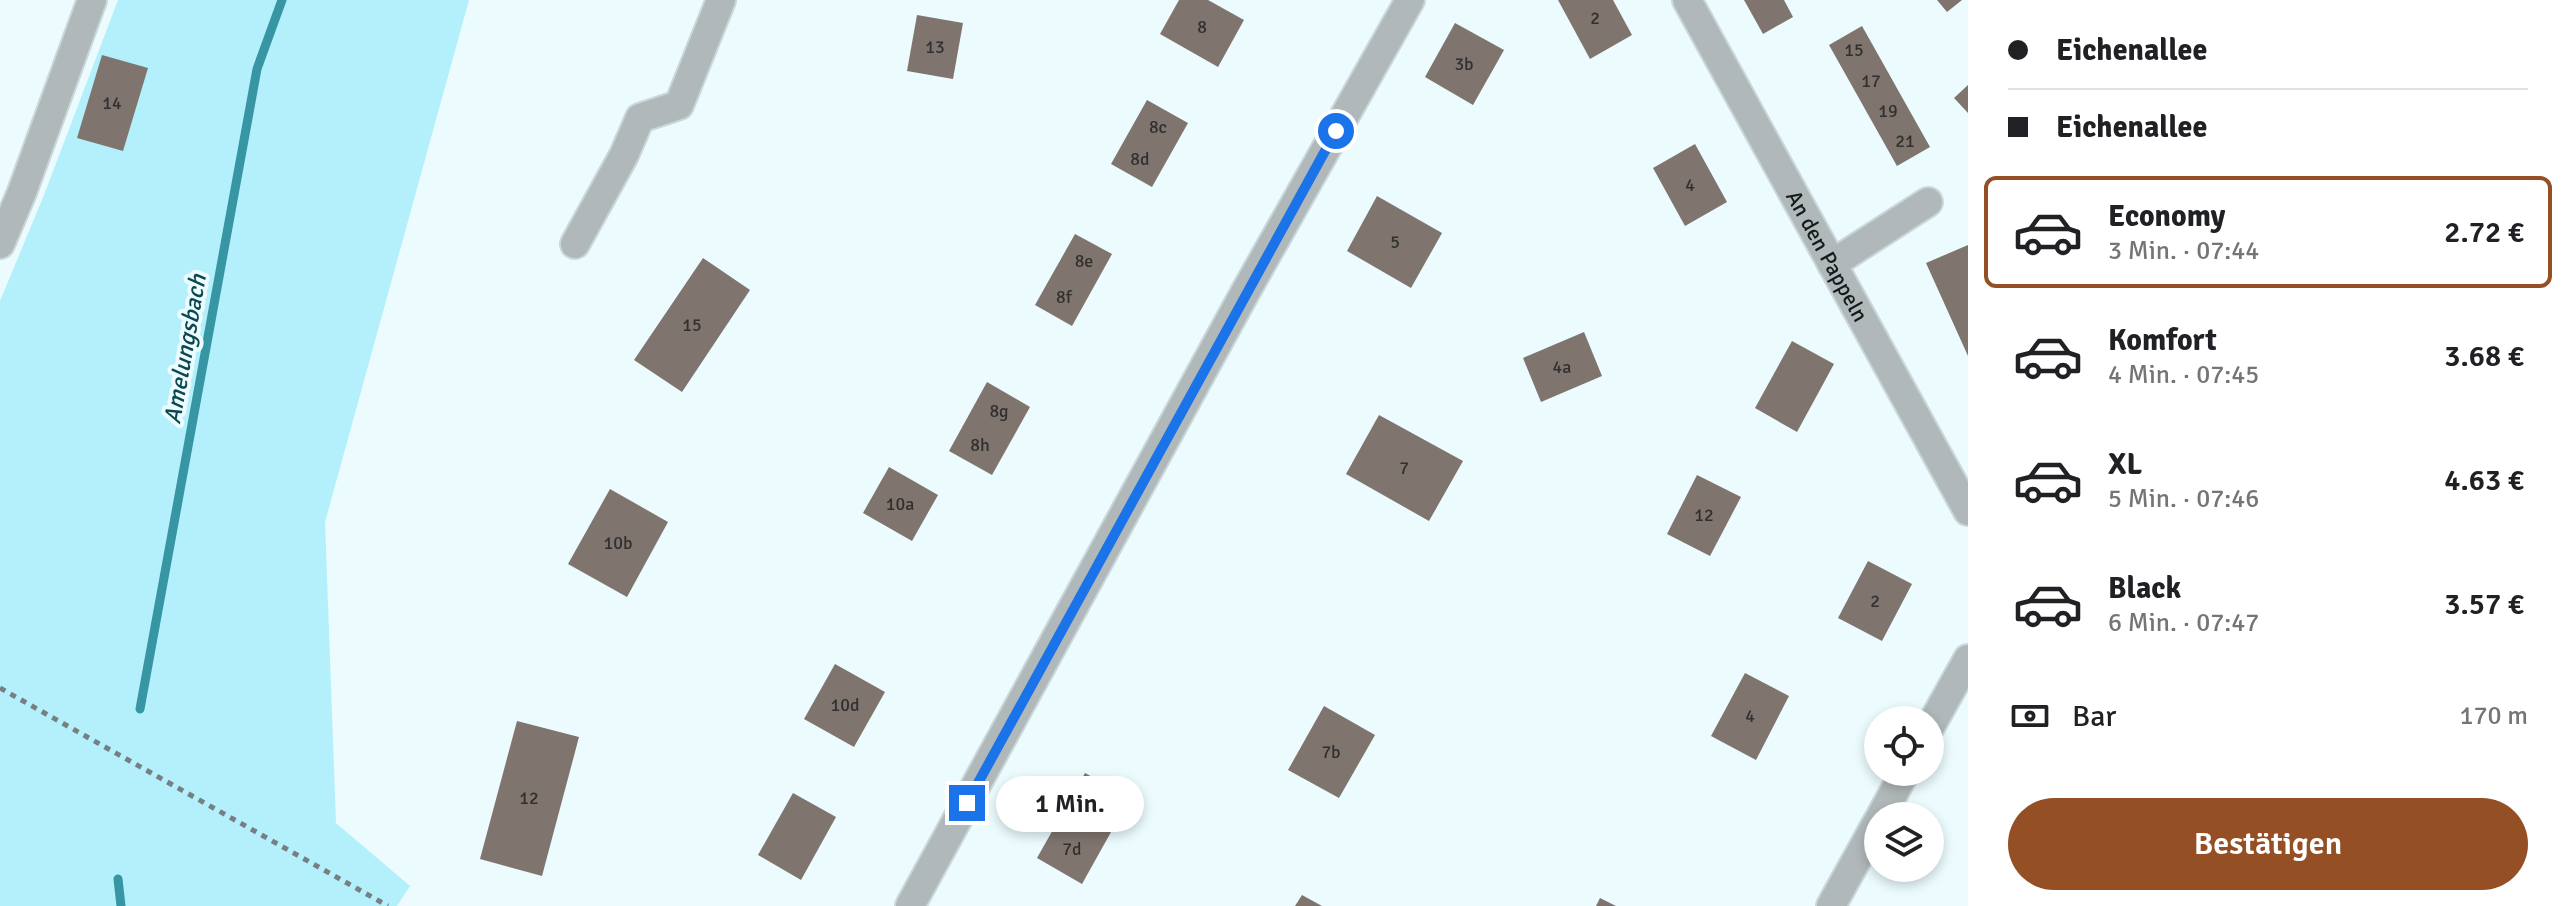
<!DOCTYPE html>
<html lang="de">
<head>
<meta charset="utf-8">
<style>
  body { margin:0; font-family:Signika,sans-serif; background:#f6f6f6; color:#202124; height:100vh; display:flex; flex-direction:column; font-size:30px; white-space:nowrap }
  * { box-sizing:border-box; margin:0 }
  p { font-size:26px; color:#757577 }
  .icon { flex:none; width:44px; height:44px; fill:none; stroke:currentColor; stroke-width:2; stroke-linecap:round; stroke-linejoin:round }
  .map { position:relative; flex:1; overflow:hidden }
  .panel { display:flex; flex-direction:column; background:#fff; width:600px }
  .panel>* { flex:none }
  .banner { display:grid; align-content:center; height:176px; padding:0 40px; background:#fff }
  .controls { position:absolute; left:1864px; top:706px; display:grid; gap:16px }
  .controls a { display:grid; place-items:center; width:80px; height:80px; border-radius:50%; background:#fff; box-shadow:0 4px 12px #0003; font-size:40px }
  .end { position:absolute; width:36px; height:36px; margin:-18px; border:10px solid #1a73e8; background:#fff; box-shadow:0 0 0 4px #fff }
  .from { border-radius:50% }
  .bubble { position:absolute; height:56px; border-radius:28px; background:#fff; box-shadow:0 4px 12px #0003; font-size:26px; font-weight:600; line-height:56px; text-align:center }
  .banner b { display:flex; align-items:center; gap:28px; height:76px; font-size:30px }
  .banner b+b { border-top:2px solid #e0e0e0 }
  .banner i { width:20px; height:20px; background:#202124 }
  ul { padding:0; list-style:none }
  li { display:flex; align-items:center; gap:24px; height:112px; margin:0 16px 12px; padding:0 24px; border:4px solid transparent; border-radius:12px }
  li div { flex:1 }
  li b { display:block; font-size:30px }
  li em { font-style:normal; font-weight:600 }
  li.current { border-color:#944f25 }
  li>.icon { width:72px; height:72px; stroke-width:1.5 }
  .pay { display:flex; align-items:center; gap:20px; height:88px; padding:0 40px; font-size:30px }
  .pay p { margin-inline-start:auto }
  .button { display:flex; gap:16px; margin-top:auto; padding:16px 40px }
  .button a { flex:1; height:92px; border-radius:48px; background:#944f25; color:#fff; font-size:32px; font-weight:600; line-height:92px; text-align:center }
  main { display:flex; flex:1; min-height:0 }
  .map>svg:first-child { display:block }
  .green { fill:#b3f0fb }
  .lines { fill:none; stroke-linecap:round; stroke-linejoin:round }
  .stream { stroke:#3795a4; stroke-width:9 }
  .building { fill:#80746e }
  .minor-casing { stroke:#c9d7da; stroke-width:32 }
  .path { stroke:#768082; stroke-width:5; stroke-dasharray:6 6; stroke-linecap:butt }
  .minor { stroke:#b1b8b9; stroke-width:28 }
  .route { stroke:#1a73e8; stroke-width:10 }
  .labels { text-anchor:middle; dominant-baseline:central; stroke-width:8; stroke-linejoin:round; paint-order:stroke }
  .number-label { font-size:18px; fill:#303030 }
  .street-label { font-size:22px; fill:#151a1b; stroke:#ebfbfe }
  .water-label { font-size:24px; font-style:italic; fill:#0c4750; stroke:#ebfbfe }
</style>
</head>
<body>
<main>
<div class="map">
<svg width="1968" height="906" viewBox="0 0 1968 906">
  <rect width="100%" height="100%" fill="#ebfbfe"/>
  <!-- green -->
  <path class="green" d="M118 0H469L325 522 336 823 410 886 397 906H0V301L44 195Z"/>
  <g class="lines">
    <!-- stream -->
    <g class="stream">
      <path d="M140 709 257 69 282 0"/>
      <path d="M118 879 121 906"/>
    </g>
  </g>
  <!-- building -->
  <g class="building">
    <path d="M1179 0H1208L1244 20 1218 67 1160 34Z"/>
    <path d="M1558 0H1613L1632 35 1590 59Z"/>
    <path d="M1744 0H1784L1793 17 1763 34Z"/>
    <path d="M1937 0H1962L1947 12Z"/>
    <path d="M917 15 963 23 953 79 907 71Z"/>
    <path d="M1455 23 1504 50 1473 105 1425 77Z"/>
    <path d="M1862 26 1930 147 1897 166 1829 45Z"/>
    <path d="M102 55 148 68 123 151 77 138Z"/>
    <path d="M1968 85V113L1954 98Z"/>
    <path d="M1147 100 1188 123 1152 187 1111 164Z"/>
    <path d="M1695 144 1727 202 1685 226 1653 168Z"/>
    <path d="M1377 196 1442 233 1411 288 1347 251Z"/>
    <path d="M1075 234 1112 254 1072 326 1035 305Z"/>
    <path d="M1968 245V356L1926 263Z"/>
    <path d="M703 258 750 290 682 392 634 360Z"/>
    <path d="M1584 332 1602 376 1541 402 1523 358Z"/>
    <path d="M1792 341 1834 364 1797 432 1755 408Z"/>
    <path d="M987 382 1030 407 992 475 949 451Z"/>
    <path d="M1379 415 1463 461 1429 521 1346 474Z"/>
    <path d="M889 467 938 495 912 541 863 513Z"/>
    <path d="M1697 475 1741 497 1710 556 1667 534Z"/>
    <path d="M610 489 668 522 627 597 568 564Z"/>
    <path d="M1868 561 1912 584 1882 641 1838 618Z"/>
    <path d="M835 664 885 692 854 747 804 719Z"/>
    <path d="M1745 673 1789 696 1756 760 1711 736Z"/>
    <path d="M1324 706 1375 735 1339 798 1288 770Z"/>
    <path d="M517 721 579 737 542 876 480 859Z"/>
    <path d="M1085 773 1130 798 1082 884 1037 858Z"/>
    <path d="M793 793 836 817 801 880 758 855Z"/>
    <path d="M1302 895 1322 906H1295Z"/>
    <path d="M1600 898 1616 906H1596Z"/>
  </g>
  <g class="lines">
    <defs>
      <g id="minor">
        <path id="s1" d="M1687 0 1968 511"/>
        <path d="M0 244 22 192 92 0"/>
        <path d="M575 244 624 155 640 118 679 105 721 0"/>
        <path d="M1832 264 1928 202"/>
        <path d="M1930 727 1968 659"/>
        <path d="M1881 816 1905 772"/>
        <path d="M910 906 1247 289 1410 0"/>
        <path d="M1831 906 1878 821"/>
      </g>
    </defs>
    <!-- minor casing -->
    <use href="#minor" class="minor-casing"/>
    <!-- path -->
    <path class="path" d="M0 688 388 906"/>
    <!-- minor -->
    <use href="#minor" class="minor"/>
  </g>
  <g class="lines">
    <!-- route -->
    <path class="route" d="M967 803 1336 131"/>
  </g>
  <g class="labels">
    <!-- number labels -->
    <g class="number-label">
      <text x="1595" y="18">2</text>
      <text x="1202" y="27">8</text>
      <text x="935" y="47">13</text>
      <text x="1854" y="50">15</text>
      <text x="1464" y="64">3b</text>
      <text x="1871" y="81">17</text>
      <text x="112" y="103">14</text>
      <text x="1888" y="111">19</text>
      <text x="1158" y="127">8c</text>
      <text x="1905" y="141">21</text>
      <text x="1140" y="159">8d</text>
      <text x="1690" y="185">4</text>
      <text x="1395" y="242">5</text>
      <text x="1084" y="261">8e</text>
      <text x="1064" y="297">8f</text>
      <text x="692" y="325">15</text>
      <text x="1562" y="367">4a</text>
      <text x="999" y="411">8g</text>
      <text x="980" y="445">8h</text>
      <text x="1404" y="468">7</text>
      <text x="900" y="504">10a</text>
      <text x="1704" y="515">12</text>
      <text x="618" y="543">10b</text>
      <text x="1875" y="601">2</text>
      <text x="845" y="705">10d</text>
      <text x="1750" y="716">4</text>
      <text x="1331" y="752">7b</text>
      <text x="529" y="798">12</text>
      <text x="1072" y="849">7d</text>
    </g>
    <!-- street labels -->
    <g class="street-label">
      <text stroke="none"><textPath href="#s1" startOffset="292">An den Pappeln</textPath></text>
    </g>
    <!-- water labels -->
    <g class="water-label">
      <text transform="translate(185 349) rotate(-80)">Amelungsbach</text>
    </g>
  </g>
</svg>
<div class="controls">
<a><svg class="icon" aria-label="locate" viewBox="0 0 24 24"><circle cx="12" cy="12" r="6"/><path d="M12 2v4M12 18v4M2 12h4M18 12h4"/></svg></a>
<a><svg class="icon" aria-label="layers" viewBox="0 0 24 24"><path d="M12 4l9 5-9 5-9-5zM3 14l9 5 9-5"/></svg></a>
</div>
<i class="end from" style="left:1336px;top:131px"></i>
<i class="end" style="left:967px;top:803px"></i>
<div class="bubble" style="left:996px;top:776px;width:148px">1 Min.</div>
</div>
<section class="panel">
<div class="banner">
<b><i class="from"></i>Eichenallee</b>
<b><i></i>Eichenallee</b>
</div>
<ul>
<li class="current"><svg class="icon" aria-label="car" viewBox="0 0 24 24"><path d="M5 17H2v-5l4-1 3-4h7l3 4 3 1v5h-3M9 17h6M6 11h13"/><circle cx="7" cy="17" r="2"/><circle cx="17" cy="17" r="2"/></svg><div><b>Economy</b><p>3 Min. · 07:44</p></div><em>2.72 €</em></li>
<li><svg class="icon" aria-label="car" viewBox="0 0 24 24"><path d="M5 17H2v-5l4-1 3-4h7l3 4 3 1v5h-3M9 17h6M6 11h13"/><circle cx="7" cy="17" r="2"/><circle cx="17" cy="17" r="2"/></svg><div><b>Komfort</b><p>4 Min. · 07:45</p></div><em>3.68 €</em></li>
<li><svg class="icon" aria-label="car" viewBox="0 0 24 24"><path d="M5 17H2v-5l4-1 3-4h7l3 4 3 1v5h-3M9 17h6M6 11h13"/><circle cx="7" cy="17" r="2"/><circle cx="17" cy="17" r="2"/></svg><div><b>XL</b><p>5 Min. · 07:46</p></div><em>4.63 €</em></li>
<li><svg class="icon" aria-label="car" viewBox="0 0 24 24"><path d="M5 17H2v-5l4-1 3-4h7l3 4 3 1v5h-3M9 17h6M6 11h13"/><circle cx="7" cy="17" r="2"/><circle cx="17" cy="17" r="2"/></svg><div><b>Black</b><p>6 Min. · 07:47</p></div><em>3.57 €</em></li>
</ul>
<div class="pay"><svg class="icon" aria-label="cash" viewBox="0 0 24 24"><path d="M3 7h18v10H3z"/><circle cx="12" cy="12" r="2"/></svg>Bar<p>170 m</p></div>
<div class="button"><a>Bestätigen</a></div>
</section>
</main>
</body>
</html>
